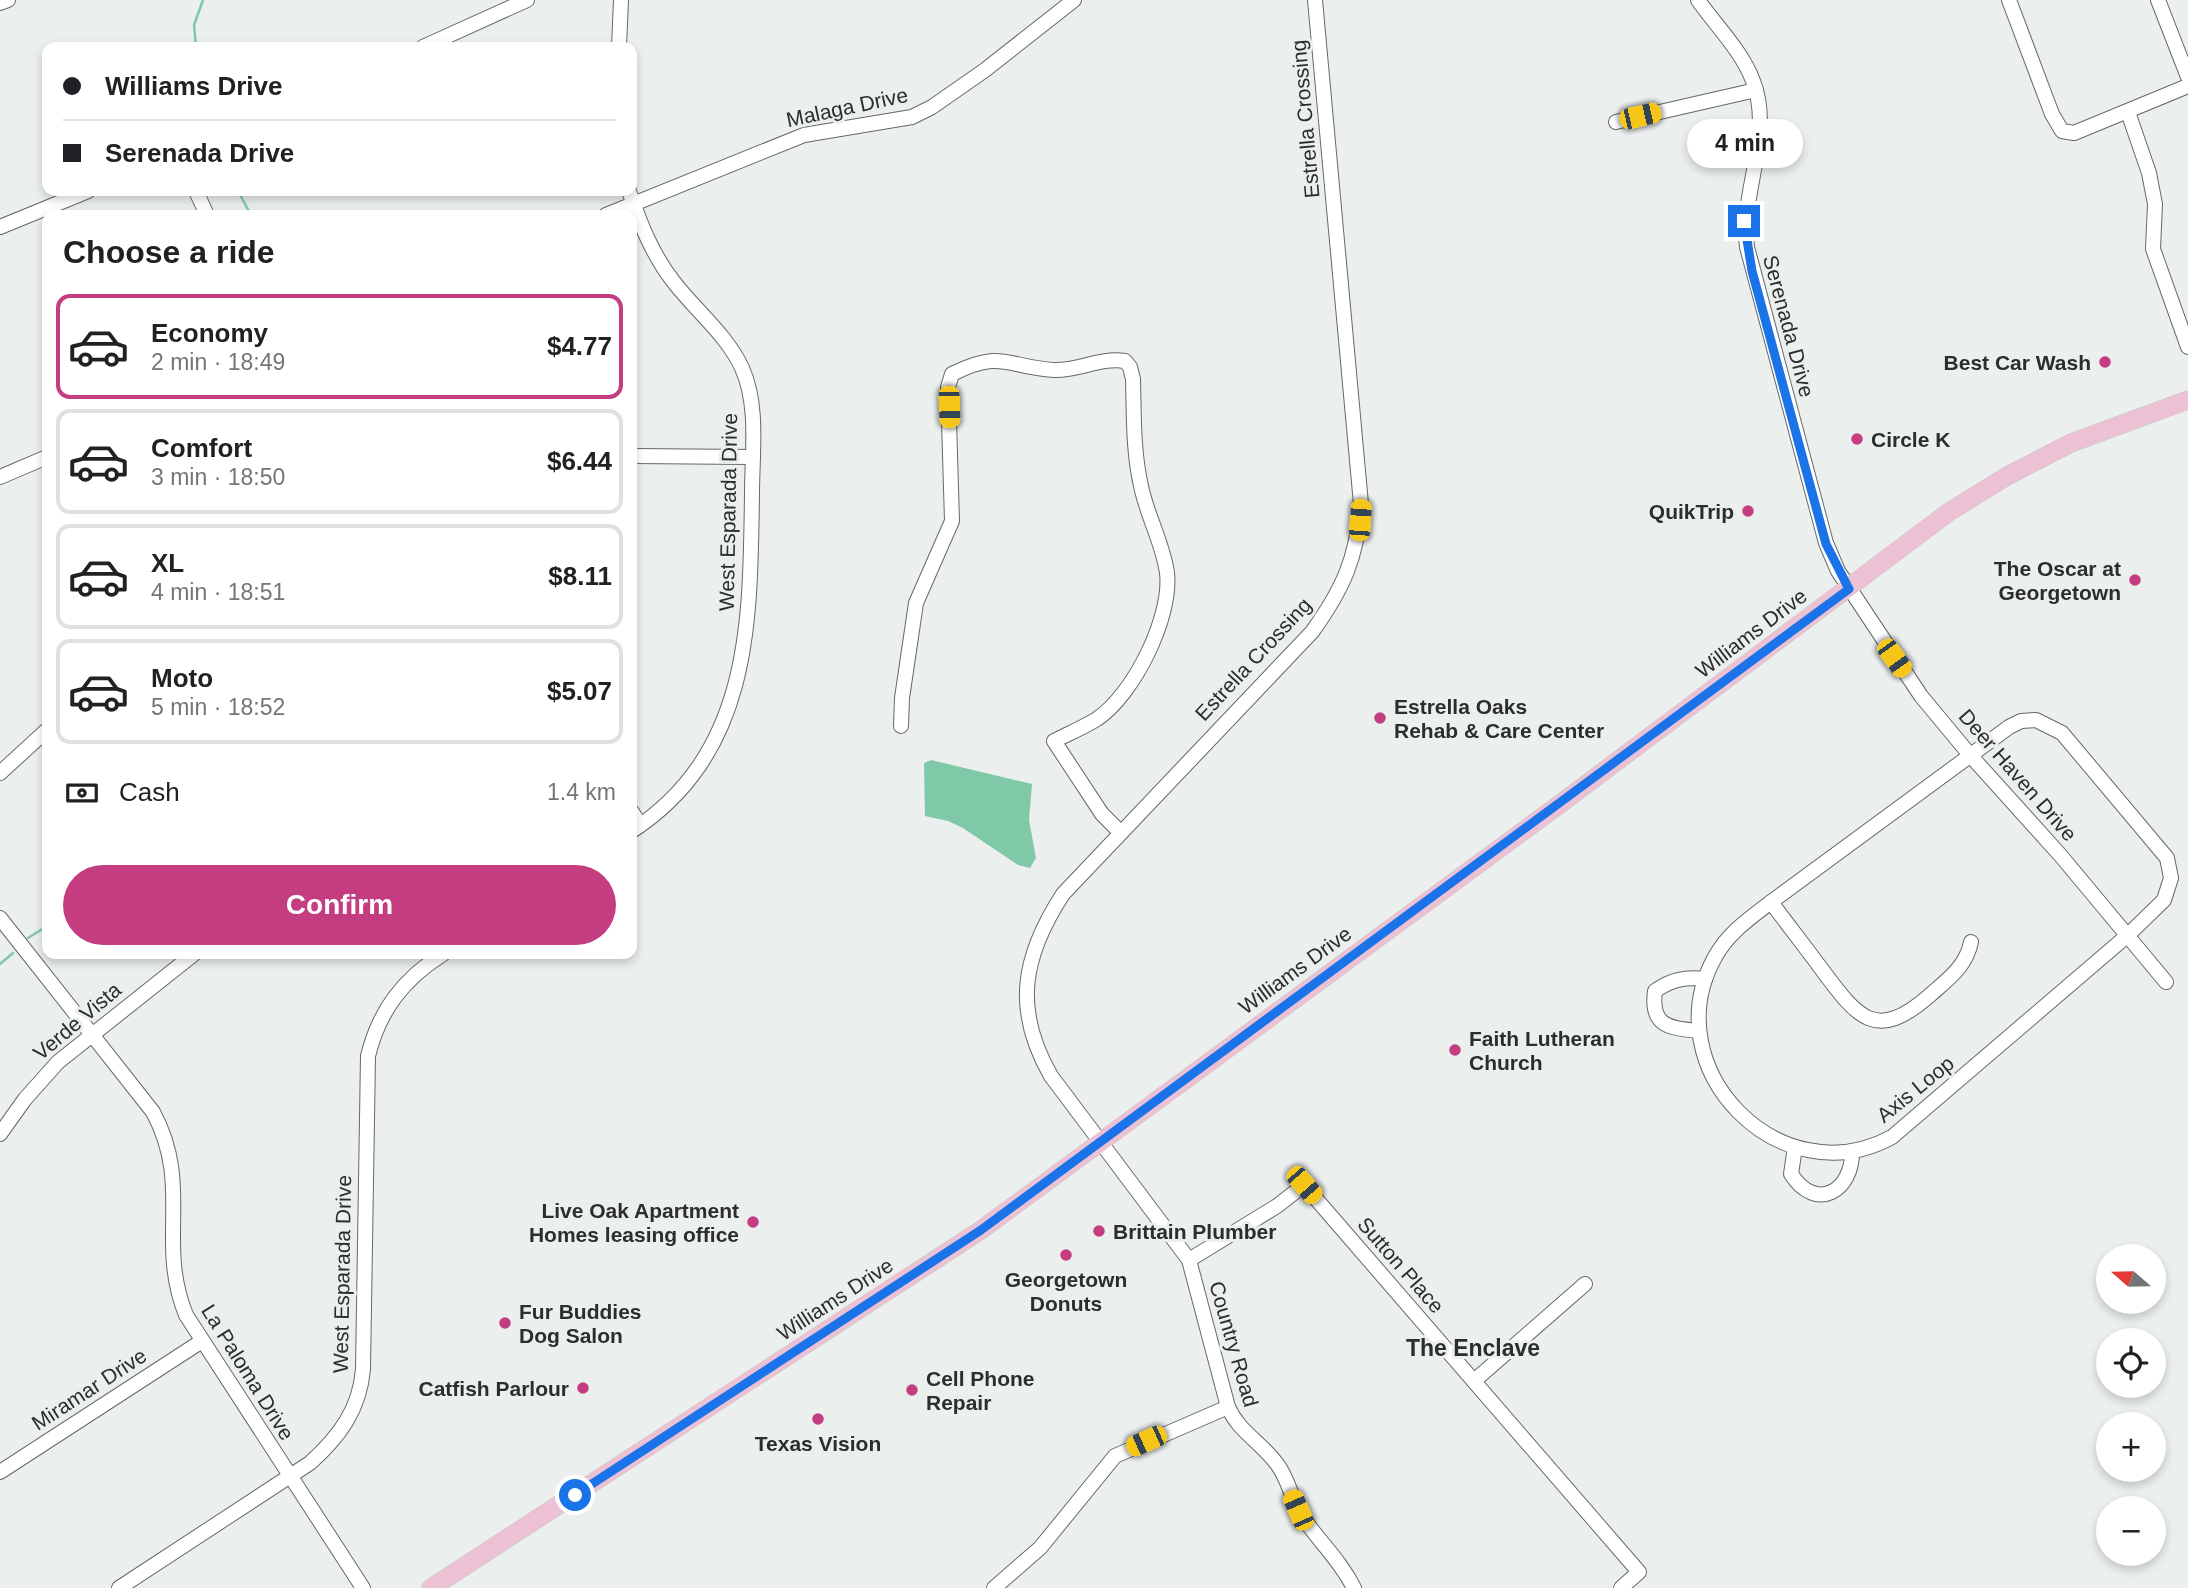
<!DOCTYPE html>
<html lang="en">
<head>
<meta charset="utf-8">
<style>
  body { margin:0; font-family:Helvetica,sans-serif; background:#f2f2f2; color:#202124; height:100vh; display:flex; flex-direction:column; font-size:26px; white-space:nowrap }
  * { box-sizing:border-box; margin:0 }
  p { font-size:23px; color:#757577 }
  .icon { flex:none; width:38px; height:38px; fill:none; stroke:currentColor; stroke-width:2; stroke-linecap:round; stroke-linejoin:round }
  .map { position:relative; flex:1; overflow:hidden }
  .panel { position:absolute; left:42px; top:210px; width:595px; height:749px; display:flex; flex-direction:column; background:#fff; border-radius:14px; box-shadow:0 4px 10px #0003 }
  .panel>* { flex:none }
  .guide { position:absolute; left:42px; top:42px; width:595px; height:154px; border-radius:14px; box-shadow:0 4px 10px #0003; display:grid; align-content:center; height:154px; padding:0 21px; background:#fff }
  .needle { width:46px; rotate:290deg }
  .buttons { position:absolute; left:2096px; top:1244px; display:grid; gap:14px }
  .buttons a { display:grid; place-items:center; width:70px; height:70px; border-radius:50%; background:#fff; box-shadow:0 4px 10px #0003; font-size:35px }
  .end { position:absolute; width:32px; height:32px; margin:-16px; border:9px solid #1a73e8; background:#fff; box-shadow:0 0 0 4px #fff }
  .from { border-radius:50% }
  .bubble { position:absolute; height:49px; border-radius:24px; background:#fff; box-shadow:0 4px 10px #0003; font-size:23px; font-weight:700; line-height:49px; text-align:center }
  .car { position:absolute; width:21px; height:42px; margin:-21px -10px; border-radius:9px; box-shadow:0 0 5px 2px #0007; background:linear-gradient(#f5c518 24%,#345 0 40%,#f5c518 0 76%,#345 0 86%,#f5c518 0) }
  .guide b { display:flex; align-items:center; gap:24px; height:66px; font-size:26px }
  .guide b+b { border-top:2px solid #e0e0e0 }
  .guide i { width:18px; height:18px; background:#202124 }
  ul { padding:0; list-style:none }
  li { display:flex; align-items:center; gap:21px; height:105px; margin:0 14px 10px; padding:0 7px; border:4px solid #e0e0e0; border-radius:14px }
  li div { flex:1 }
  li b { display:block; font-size:26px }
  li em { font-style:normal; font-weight:700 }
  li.on { border-color:#c33d80 }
  li>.icon { width:63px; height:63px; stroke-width:1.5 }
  h2 { padding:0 21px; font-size:32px; line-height:84px }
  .pay { display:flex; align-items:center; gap:18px; height:77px; padding:0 21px; font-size:26px }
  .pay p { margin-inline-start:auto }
  .button { display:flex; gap:14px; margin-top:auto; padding:14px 21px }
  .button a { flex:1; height:80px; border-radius:42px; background:#c33d80; color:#fff; font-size:28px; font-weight:700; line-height:80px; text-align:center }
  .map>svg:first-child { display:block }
  .water { fill:#80c9a8 }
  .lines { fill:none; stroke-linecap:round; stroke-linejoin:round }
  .stream { stroke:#80c9a8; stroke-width:2.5 }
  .minor-casing { stroke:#666967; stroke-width:16 }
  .major-casing { stroke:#c8c8c8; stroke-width:19 }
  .minor { stroke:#fff; stroke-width:14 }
  .major { stroke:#ecc1d3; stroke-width:18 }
  .route { stroke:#1a73e8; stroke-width:9 }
  .poi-dot { fill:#c33d80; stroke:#ebefed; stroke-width:2.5 }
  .labels { text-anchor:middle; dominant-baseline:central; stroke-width:6; stroke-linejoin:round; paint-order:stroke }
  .street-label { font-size:21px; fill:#2c2d2d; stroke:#ebefed }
  .poi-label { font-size:21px; font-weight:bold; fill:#2c2d2d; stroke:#ebefed; text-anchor:start }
  .neighbourhood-label { font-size:23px; font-weight:bold; fill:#2c2d2d; stroke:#ebefed }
</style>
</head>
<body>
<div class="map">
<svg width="2188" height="1588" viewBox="0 0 2188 1588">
  <rect width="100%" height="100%" fill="#ebefed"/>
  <!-- water -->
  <path class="water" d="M931 760 1032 784 1029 820 1036 858 1030 868 1018 865 963 828 948 821 925 816 924 763Z"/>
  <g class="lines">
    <!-- stream -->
    <g class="stream">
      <path d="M196 47 194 25 203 0"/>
      <path d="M238 191 251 215"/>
      <path d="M28 938 47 926"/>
      <path d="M0 964 13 953"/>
    </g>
    <defs>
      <g id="minor">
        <path d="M1315 0 1361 504C1357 558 1343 589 1312 632L1063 894C1022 957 1013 1010 1051 1076L1189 1260 1228 1407C1239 1432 1261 1442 1277 1464 1288 1478 1291 1497 1300 1513 1317 1540 1339 1558 1354 1588"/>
        <path d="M1698 0C1716 26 1742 51 1753 81 1774 135 1740 191 1747 247L1826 543 1838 571 1921 696 1970 755 2061 856 2166 982"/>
        <path d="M2009 0 2052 114 2062 131 2074 133 2188 86"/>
        <path d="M2158 0 2188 77"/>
        <path d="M0 3 8 0"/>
        <path d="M423 47 527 0"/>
        <path d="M619 47 621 0"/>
        <path d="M2128 112 2149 173 2155 204 2153 249 2188 347"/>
        <path d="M1616 122 1756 90"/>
        <path d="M196 191 207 215"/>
        <path d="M629 191C640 223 652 254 673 281 695 310 727 335 742 368 759 406 752 453 752 494 750 622 752 752 632 831"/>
        <path d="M606 215 804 135 912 117 932 107 985 70 1074 0"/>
        <path d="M0 227 88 191"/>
        <path d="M632 456 752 457"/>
        <path d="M0 477 47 457"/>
        <path d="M2036 720 2062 733 2167 858 2171 878 2164 900 2128 935 1892 1137C1780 1198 1653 1068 1715 957 1728 933 1750 918 1771 902L2009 727 2021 721Z"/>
        <path d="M901 726 902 698 916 603 952 521 948 387 952 374C1002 349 1006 367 1054 370 1079 371 1099 357 1125 361L1130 367 1133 379C1134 415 1133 451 1141 486 1147 516 1163 543 1167 573 1172 617 1134 694 1097 719 1084 727 1068 734 1054 741L1102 814 1120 832"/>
        <path d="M0 773 47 730"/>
        <path d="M632 812 640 825"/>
        <path d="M1771 902C1788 925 1806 948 1823 971 1858 1018 1876 1042 1929 996 1948 979 1966 967 1971 942"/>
        <path d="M0 918 153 1112C193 1186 156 1241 186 1315L363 1588"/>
        <path d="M1699 1031C1670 1028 1650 1027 1655 991 1672 979 1685 977 1705 979"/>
        <path d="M0 1134 25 1099 58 1062 194 954"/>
        <path d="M1795 1147 1791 1174C1816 1213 1853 1191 1852 1151"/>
        <path d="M1189 1260 1277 1206 1304 1185 1639 1572 1621 1588"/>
        <path d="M1474 1381 1585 1284"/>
        <path d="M0 1472 202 1341"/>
        <path d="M119 1588 310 1463C339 1437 360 1409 363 1369L368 1056C379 1011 403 979 443 954"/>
        <path d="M994 1588 1040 1548 1115 1456 1228 1407"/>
      </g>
      <path id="major" d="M431 1588 981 1230 1564 801 1949 512 2007 476 2071 443 2188 400"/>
    </defs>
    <!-- minor casing -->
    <use href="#minor" class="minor-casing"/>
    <!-- major casing -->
    <use href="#major" class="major-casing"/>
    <!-- minor -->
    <use href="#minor" class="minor"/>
    <!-- major -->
    <use href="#major" class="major"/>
  </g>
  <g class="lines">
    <!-- route -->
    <path class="route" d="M575 1495 981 1230 1849 589 1826 544 1752 271 1744 221"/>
  </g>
  <!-- markers -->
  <g class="poi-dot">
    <circle cx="2105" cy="362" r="7"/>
    <circle cx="1857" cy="439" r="7"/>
    <circle cx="1748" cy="511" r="7"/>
    <circle cx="2135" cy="580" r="7"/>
    <circle cx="1380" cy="718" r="7"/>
    <circle cx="1455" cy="1050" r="7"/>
    <circle cx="753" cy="1222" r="7"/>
    <circle cx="1099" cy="1231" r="7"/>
    <circle cx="1066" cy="1255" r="7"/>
    <circle cx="505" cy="1323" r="7"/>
    <circle cx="583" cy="1388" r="7"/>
    <circle cx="912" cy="1390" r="7"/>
    <circle cx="818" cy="1419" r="7"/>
  </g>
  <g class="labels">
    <!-- street labels -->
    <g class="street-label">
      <text transform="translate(847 107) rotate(-12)">Malaga Drive</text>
      <text transform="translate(1305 119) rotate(-95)">Estrella Crossing</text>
      <text transform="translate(1789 326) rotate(75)">Serenada Drive</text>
      <text transform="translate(728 512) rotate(-89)">West Esparada Drive</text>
      <text transform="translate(1751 633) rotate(-37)">Williams Drive</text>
      <text transform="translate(1253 659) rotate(-47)">Estrella Crossing</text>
      <text transform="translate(2018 775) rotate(49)">Deer Haven Drive</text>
      <text transform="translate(1295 970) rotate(-36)">Williams Drive</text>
      <text transform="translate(77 1021) rotate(-40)">Verde Vista</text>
      <text transform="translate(1915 1089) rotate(-39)">Axis Loop</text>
      <text transform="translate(1401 1265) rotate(49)">Sutton Place</text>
      <text transform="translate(342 1274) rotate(-89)">West Esparada Drive</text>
      <text transform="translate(835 1299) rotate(-33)">Williams Drive</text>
      <text transform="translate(1234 1344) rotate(74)">Country Road</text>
      <text transform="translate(248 1372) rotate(58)">La Paloma Drive</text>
      <text transform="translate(89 1389) rotate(-33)">Miramar Drive</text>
    </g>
    <!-- poi labels -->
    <g class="poi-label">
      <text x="2091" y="362" text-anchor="end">Best Car Wash</text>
      <text x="1871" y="439">Circle K</text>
      <text x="1734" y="511" text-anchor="end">QuikTrip</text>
      <text x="2121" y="568" text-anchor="end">The Oscar at<tspan x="2121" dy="24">Georgetown</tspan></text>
      <text x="1394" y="706">Estrella Oaks<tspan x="1394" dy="24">Rehab &amp; Care Center</tspan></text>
      <text x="1469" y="1038">Faith Lutheran<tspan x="1469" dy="24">Church</tspan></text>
      <text x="739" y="1210" text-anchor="end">Live Oak Apartment<tspan x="739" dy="24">Homes leasing office</tspan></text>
      <text x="1113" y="1231">Brittain Plumber</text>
      <text x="1066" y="1279" text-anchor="middle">Georgetown<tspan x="1066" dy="24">Donuts</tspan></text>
      <text x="519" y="1311">Fur Buddies<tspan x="519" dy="24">Dog Salon</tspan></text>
      <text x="926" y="1378">Cell Phone<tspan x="926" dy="24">Repair</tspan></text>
      <text x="569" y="1388" text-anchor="end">Catfish Parlour</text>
      <text x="818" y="1443" text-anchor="middle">Texas Vision</text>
    </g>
    <!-- neighbourhood labels -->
    <g class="neighbourhood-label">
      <text x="1473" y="1348">The Enclave</text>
    </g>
  </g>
</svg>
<div class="buttons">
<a><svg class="needle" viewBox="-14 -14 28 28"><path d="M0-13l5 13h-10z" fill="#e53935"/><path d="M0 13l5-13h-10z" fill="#757577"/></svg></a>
<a><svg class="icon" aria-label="locate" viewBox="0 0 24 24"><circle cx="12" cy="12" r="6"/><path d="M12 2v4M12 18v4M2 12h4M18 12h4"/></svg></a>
<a>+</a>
<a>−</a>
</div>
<i class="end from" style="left:575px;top:1495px"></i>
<i class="end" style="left:1744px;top:221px"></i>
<div class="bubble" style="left:1687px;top:119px;width:116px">4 min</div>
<i class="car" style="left:1640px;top:116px;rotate:77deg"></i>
<i class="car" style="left:949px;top:407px;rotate:178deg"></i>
<i class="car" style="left:1360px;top:520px;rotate:4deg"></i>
<i class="car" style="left:1894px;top:658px;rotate:144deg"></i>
<i class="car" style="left:1304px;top:1185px;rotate:139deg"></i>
<i class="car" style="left:1146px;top:1441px;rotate:246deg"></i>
<i class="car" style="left:1298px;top:1510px;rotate:336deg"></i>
<div class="guide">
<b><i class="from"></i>Williams Drive</b>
<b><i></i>Serenada Drive</b>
</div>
<section class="panel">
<h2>Choose a ride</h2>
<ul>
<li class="on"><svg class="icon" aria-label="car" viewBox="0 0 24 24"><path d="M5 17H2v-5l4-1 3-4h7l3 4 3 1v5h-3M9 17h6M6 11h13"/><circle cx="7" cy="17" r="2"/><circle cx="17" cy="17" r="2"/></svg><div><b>Economy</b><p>2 min · 18:49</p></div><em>$4.77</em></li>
<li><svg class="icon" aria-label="car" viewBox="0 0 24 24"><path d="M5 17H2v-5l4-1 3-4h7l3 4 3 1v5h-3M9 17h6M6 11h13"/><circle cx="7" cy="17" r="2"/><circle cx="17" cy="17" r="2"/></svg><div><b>Comfort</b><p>3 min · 18:50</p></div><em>$6.44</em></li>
<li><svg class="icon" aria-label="car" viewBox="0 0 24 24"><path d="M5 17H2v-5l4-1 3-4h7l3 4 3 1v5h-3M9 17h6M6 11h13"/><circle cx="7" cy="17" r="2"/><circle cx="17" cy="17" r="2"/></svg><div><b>XL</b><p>4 min · 18:51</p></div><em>$8.11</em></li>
<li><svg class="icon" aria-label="car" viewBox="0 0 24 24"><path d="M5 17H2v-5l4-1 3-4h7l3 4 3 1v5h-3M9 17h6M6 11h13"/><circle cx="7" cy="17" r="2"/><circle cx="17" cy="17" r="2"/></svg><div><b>Moto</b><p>5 min · 18:52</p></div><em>$5.07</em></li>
</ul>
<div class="pay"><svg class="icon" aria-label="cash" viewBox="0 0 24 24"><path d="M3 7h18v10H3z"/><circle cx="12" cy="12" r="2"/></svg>Cash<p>1.4 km</p></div>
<div class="button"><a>Confirm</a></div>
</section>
</div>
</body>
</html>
